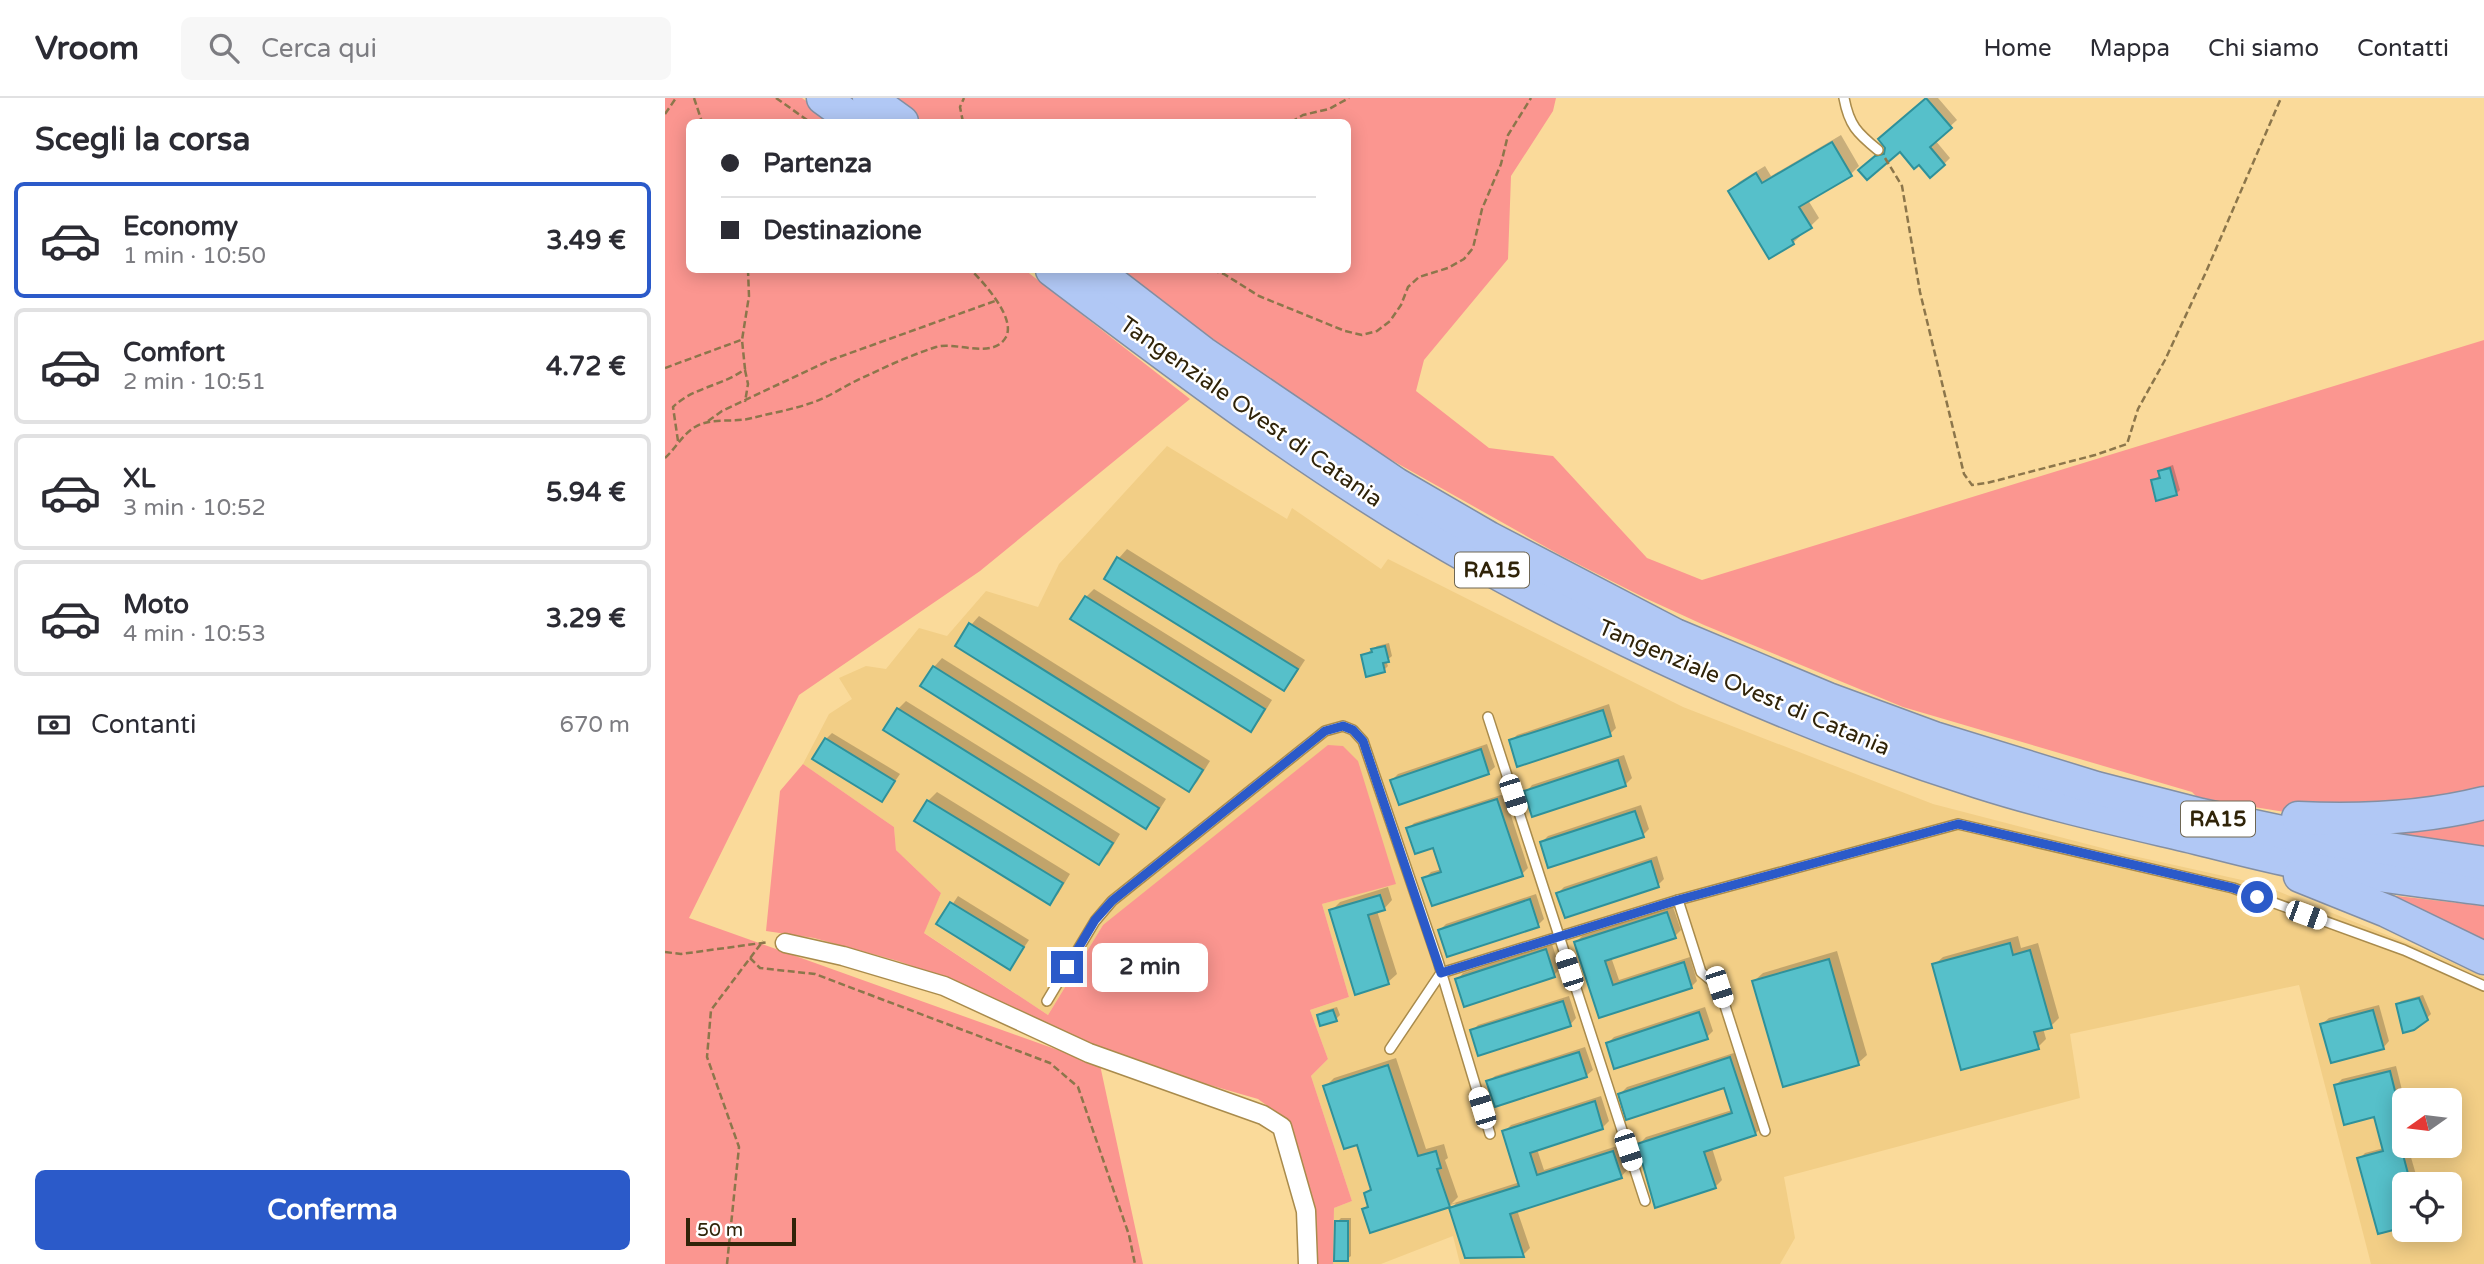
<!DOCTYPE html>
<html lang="it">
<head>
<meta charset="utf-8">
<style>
  body { margin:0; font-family:"Varela Round",sans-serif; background:#f7f7f7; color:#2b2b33; height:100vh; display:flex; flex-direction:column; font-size:26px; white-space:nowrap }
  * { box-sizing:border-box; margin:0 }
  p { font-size:23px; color:#7c7c81 }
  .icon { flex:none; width:38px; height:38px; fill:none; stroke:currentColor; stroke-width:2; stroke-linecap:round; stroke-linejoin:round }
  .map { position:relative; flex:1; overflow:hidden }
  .panel { display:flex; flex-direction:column; background:#fff; width:665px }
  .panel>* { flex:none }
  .hud { position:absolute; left:21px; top:21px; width:665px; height:154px; border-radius:10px; box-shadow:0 4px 18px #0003; display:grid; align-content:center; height:154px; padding:0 35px; background:#fff }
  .needle { width:46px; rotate:256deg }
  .buttons { position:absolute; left:1727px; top:990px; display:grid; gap:14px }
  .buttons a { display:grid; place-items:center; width:70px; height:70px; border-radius:10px; background:#fff; box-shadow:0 4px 18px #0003; font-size:35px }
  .scale { position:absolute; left:21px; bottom:18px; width:110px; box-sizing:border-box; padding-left:7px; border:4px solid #302409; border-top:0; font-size:19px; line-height:24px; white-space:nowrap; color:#302409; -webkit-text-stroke:5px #fff; paint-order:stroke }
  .end { position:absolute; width:32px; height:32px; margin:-16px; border:9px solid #2b5ac9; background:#fff; box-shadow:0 0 0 4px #fff }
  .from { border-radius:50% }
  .bubble { position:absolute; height:49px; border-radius:10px; background:#fff; box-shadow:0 4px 18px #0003; font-size:23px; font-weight:700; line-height:49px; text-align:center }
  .car { position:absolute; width:21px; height:42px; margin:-21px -10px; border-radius:9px; box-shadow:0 0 5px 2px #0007; background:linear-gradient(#fff 24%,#345 0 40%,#fff 0 76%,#345 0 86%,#fff 0) }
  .hud b { display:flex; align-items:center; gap:24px; height:66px; font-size:26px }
  .hud b+b { border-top:2px solid #e1e1e2 }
  .hud i { width:18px; height:18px; background:#2b2b33 }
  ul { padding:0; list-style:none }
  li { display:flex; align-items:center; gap:21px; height:116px; margin:0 14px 10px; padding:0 21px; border:4px solid #e1e1e2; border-radius:10px }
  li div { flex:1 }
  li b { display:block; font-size:26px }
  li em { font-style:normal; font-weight:700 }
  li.active { border-color:#2b5ac9 }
  li>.icon { width:63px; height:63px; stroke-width:1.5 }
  h2 { padding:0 35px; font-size:32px; line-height:84px }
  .pay { display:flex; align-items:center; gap:18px; height:77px; padding:0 35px; font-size:26px }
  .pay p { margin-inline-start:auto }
  .button { display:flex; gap:14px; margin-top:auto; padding:14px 35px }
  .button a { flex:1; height:80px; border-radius:10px; background:#2b5ac9; color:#fff; font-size:28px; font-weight:700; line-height:80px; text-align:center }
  header { display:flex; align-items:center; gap:42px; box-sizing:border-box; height:98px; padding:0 35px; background:#fff; border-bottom:2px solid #e1e1e2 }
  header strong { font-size:33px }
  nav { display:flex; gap:38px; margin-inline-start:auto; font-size:24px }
  .search { width:490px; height:63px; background:#f7f7f7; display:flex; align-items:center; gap:18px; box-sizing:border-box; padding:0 24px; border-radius:10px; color:#7c7c81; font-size:26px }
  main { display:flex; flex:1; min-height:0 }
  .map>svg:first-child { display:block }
  .built { fill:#f2ce86; fill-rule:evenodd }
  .green { fill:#fb9690 }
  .shadow { fill:#0003 }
  .building { fill:#56c0ca; stroke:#2f919a; stroke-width:2 }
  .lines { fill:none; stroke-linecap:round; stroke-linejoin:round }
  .lane-casing { stroke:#a98b4c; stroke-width:12 }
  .street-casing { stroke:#a98b4c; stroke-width:21 }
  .highway-casing { stroke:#848fa2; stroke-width:35 }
  .path { stroke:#8c764b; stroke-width:2.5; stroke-dasharray:7 3.5; stroke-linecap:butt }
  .lane { stroke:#fff; stroke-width:9 }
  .street { stroke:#fff; stroke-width:18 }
  .highway { stroke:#b1c8f5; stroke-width:32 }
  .route { stroke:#2b5ac9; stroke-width:9 }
  .labels { text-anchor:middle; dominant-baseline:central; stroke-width:5; stroke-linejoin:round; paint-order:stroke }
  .shield { fill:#fff; stroke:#6e6653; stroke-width:2 }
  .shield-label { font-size:21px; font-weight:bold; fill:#302409 }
  .street-label { font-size:23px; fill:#302409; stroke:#fff }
</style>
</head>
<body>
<header>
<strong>Vroom</strong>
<div class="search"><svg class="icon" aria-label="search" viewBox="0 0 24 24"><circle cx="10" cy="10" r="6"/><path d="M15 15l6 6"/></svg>Cerca qui</div>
<nav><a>Home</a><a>Mappa</a><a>Chi siamo</a><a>Contatti</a></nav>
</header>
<main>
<section class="panel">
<h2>Scegli la corsa</h2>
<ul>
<li class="active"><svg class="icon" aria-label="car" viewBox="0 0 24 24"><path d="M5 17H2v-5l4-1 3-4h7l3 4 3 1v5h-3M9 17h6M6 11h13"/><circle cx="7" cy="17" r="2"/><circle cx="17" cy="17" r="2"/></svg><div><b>Economy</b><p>1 min · 10:50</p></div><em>3.49 €</em></li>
<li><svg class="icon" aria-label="car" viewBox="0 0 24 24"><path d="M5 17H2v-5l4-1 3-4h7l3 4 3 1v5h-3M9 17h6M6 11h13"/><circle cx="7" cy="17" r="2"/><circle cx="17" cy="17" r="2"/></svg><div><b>Comfort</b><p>2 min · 10:51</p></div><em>4.72 €</em></li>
<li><svg class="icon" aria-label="car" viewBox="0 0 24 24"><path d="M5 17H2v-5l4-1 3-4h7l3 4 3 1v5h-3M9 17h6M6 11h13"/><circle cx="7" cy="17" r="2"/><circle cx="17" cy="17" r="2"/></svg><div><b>XL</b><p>3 min · 10:52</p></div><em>5.94 €</em></li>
<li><svg class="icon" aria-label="car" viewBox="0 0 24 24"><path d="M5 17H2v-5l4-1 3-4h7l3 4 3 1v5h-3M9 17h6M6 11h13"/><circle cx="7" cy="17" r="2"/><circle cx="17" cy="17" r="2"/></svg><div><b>Moto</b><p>4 min · 10:53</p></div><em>3.29 €</em></li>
</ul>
<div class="pay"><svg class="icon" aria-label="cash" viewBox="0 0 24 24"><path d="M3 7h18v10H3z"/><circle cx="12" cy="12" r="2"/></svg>Contanti<p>670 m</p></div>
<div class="button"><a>Conferma</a></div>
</section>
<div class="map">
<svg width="1819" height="1166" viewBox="0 0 1819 1166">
  <rect width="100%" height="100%" fill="#fada9a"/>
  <!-- built -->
  <path class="built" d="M502 348 622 421 627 410 716 471 723 461 1018 609 1268 706 1464 757 1595 786 1762 853 1819 879V1166H1706L1634 887 1405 936 1415 1000 1119 1079 1130 1140 1115 1166H795L788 1138 716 1166H668L669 1110 687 1103 646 978 663 961 645 912 684 899 657 806 731 785 438 827 383 917 258 834 276 795 231 752 229 729 138 666 164 616 187 601 174 580 201 568 221 571 254 530 282 538 321 493 373 509 394 466ZM1740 1003H1785V1048H1740ZM1740 1087H1785V1132H1740Z"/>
  <!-- green -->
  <g class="green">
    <path d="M0 0H137L170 24H24V172H360L525 301 315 473 134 597 24 820 435 967 478 1166H0Z"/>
    <path d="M225 0H891L888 13 846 78 843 161 759 262 751 293 824 350 888 358 982 460 1037 482 1819 242V699L1620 714 1533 700 1527 694 1238 609 1039 527 980 500 895 457 714 355 600 280 456 172H682V24H258Z"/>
    <path d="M663 647 678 648 693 663 731 786 657 806 684 899 645 912 663 961 646 978 687 1103 669 1110 668 1166H649L622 1022 593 1001 465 964 379 928 294 885 233 863 149 840 101 833 115 693 138 666 229 729 231 752 276 795 259 835 383 917 438 827Z"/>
    <path d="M1819 710V748L1720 734Z"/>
    <path d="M1706 795 1819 808V851Z"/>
  </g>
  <!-- shadow -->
  <g class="shadow">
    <path d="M1263 0H1273L1292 22 1270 42 1285 60 1279 66 1254 65 1235 52 1202 67 1221 52V36Z"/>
    <path d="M1176 37 1194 68 1186 76 1143 102 1154 120 1128 145 1065 93 1074 84 1100 68 1106 78Z"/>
    <path d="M1508 367 1515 392 1511 396 1488 382 1496 377 1495 374 1499 370Z"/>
    <path d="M462 451 640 562 627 582 619 591 441 480 454 460Z"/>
    <path d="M429 491 607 602 594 623 585 632 421 499Z"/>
    <path d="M314 518 545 663 532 684 524 692 306 527Z"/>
    <path d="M724 545 727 558 721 563 723 568 719 572 698 558 712 548Z"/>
    <path d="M277 560 501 701 489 720 481 729 269 569Z"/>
    <path d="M241 603 455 736 443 756 434 764 233 611Z"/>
    <path d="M944 606 951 630 945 636 846 643 852 637Z"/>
    <path d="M167 635 235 676 217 702 161 641Z"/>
    <path d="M822 646 830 669 823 675 727 682 733 676Z"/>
    <path d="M959 657 967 680 960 687 861 694 867 687Z"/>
    <path d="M272 694 405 776 393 796 384 804 251 723 263 703Z"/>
    <path d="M839 696 863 770 857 776 759 781 766 774 777 771 770 748 743 731 749 725Z"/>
    <path d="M976 707 984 731 978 737 877 744 883 738Z"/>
    <path d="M992 758 999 781 993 787 893 795 899 789Z"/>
    <path d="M723 789 727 802 719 811 712 813 732 876 723 884 666 813 675 804Z"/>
    <path d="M871 796 879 821 873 827 775 832 781 826Z"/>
    <path d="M293 798 364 842 345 870 274 826Z"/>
    <path d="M1008 809 1016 832 1010 838 946 859 954 882 1025 859 1032 883 1026 889 935 918 911 844 917 838Z"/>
    <path d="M1353 838 1356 850 1373 845 1394 920 1386 928 1378 930 1381 941 1373 949 1269 867 1278 859Z"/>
    <path d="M887 846 895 871 889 877 792 882 798 875Z"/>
    <path d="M1172 853 1202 957 1193 965 1089 883 1098 875Z"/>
    <path d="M1758 897 1766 916 1762 920 1732 907 1736 903Z"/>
    <path d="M904 898 911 920 905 927 807 933 813 927Z"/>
    <path d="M1714 907 1724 943 1718 950 1657 926 1664 920Z"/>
    <path d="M672 909 675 917 671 921 654 917 658 913Z"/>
    <path d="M1040 909 1048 933 1042 939 943 945 949 939Z"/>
    <path d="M920 949 928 972 921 978 823 984 830 978Z"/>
    <path d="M1072 954 1097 1029 1090 1036 1047 1050 1057 1082 1050 1089 974 1046 981 1039 1067 1012 1060 988 955 996 962 989Z"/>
    <path d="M731 960 761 1051 779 1046 783 1060 780 1062 793 1099 786 1106 855 1084 839 1034 846 1027 936 998 944 1023 938 1029 872 1051 879 1072 955 1047 962 1072 956 1079 852 1112 865 1150 858 1157 786 1111 791 1105 706 1133 699 1111 704 1106 701 1095 707 1089 693 1045 660 989 669 980Z"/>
    <path d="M1731 968 1738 996 1743 995 1746 1003H1740V1048H1747L1743 1049 1754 1087H1740L1694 1061 1700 1055 1719 1050 1710 1017 1671 987 1677 981Z"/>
    <path d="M676 1120H686V1158L682 1161 672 1124Z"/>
  </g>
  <!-- building -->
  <g class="building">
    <path d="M1261 0 1287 30 1265 49 1280 67 1265 80 1254 67 1249 71 1235 54 1202 82 1193 72 1210 58 1219 56 1220 50 1213 41Z"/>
    <path d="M1167 44 1187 78 1134 109 1147 130 1127 142 1129 146 1104 161 1063 93 1091 75 1097 85Z"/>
    <path d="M1505 370 1512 397 1491 403 1486 382 1495 380 1493 373Z"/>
    <path d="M452 459 633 571 619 593 439 481Z"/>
    <path d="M420 498 600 611 586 634 405 521Z"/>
    <path d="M304 525 538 672 524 694 290 548Z"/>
    <path d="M720 548 724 564 718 565 720 574 701 579 696 557 707 554 706 551Z"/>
    <path d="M268 568 494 710 481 731 255 588Z"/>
    <path d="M232 610 448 745 434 767 218 632Z"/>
    <path d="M938 612 946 638 852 669 844 642Z"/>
    <path d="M160 640 230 683 217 704 147 661Z"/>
    <path d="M816 651 824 676 734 707 725 682Z"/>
    <path d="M953 662 961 688 867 719 859 693Z"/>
    <path d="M832 701 858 778 767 808 757 780 776 774 768 750 750 756 741 730Z"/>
    <path d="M262 702 398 785 385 807 249 723Z"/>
    <path d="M970 713 979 739 883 770 875 744Z"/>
    <path d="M986 763 994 789 900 820 891 795Z"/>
    <path d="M715 797 720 812 703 817 724 886 690 897 664 812Z"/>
    <path d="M865 801 874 829 782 859 773 832Z"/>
    <path d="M285 804 359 849 345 872 271 826Z"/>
    <path d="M1002 814 1011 840 940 863 948 887 1019 864 1027 890 934 920 909 844Z"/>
    <path d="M1345 845 1348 857 1365 852 1387 930 1369 934 1374 951 1296 972 1267 866Z"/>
    <path d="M881 851 890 879 799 909 790 881Z"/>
    <path d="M1164 861 1194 967 1118 989 1087 883Z"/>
    <path d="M1754 900 1763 922 1749 932 1738 935 1731 906Z"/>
    <path d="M898 903 906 928 813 958 805 932Z"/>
    <path d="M668 912 672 923 655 928 652 917Z"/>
    <path d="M1708 912 1719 951 1666 965 1655 926Z"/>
    <path d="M1034 914 1043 941 949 971 941 945Z"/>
    <path d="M914 954 922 979 830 1009 821 983Z"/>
    <path d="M1065 959 1091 1037 1039 1054 1051 1090 990 1110 972 1046 1067 1015 1059 990 961 1022 953 996Z"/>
    <path d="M723 967 753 1058 771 1053 776 1070 772 1071 785 1109 705 1135 697 1111 703 1109 699 1095 706 1092 692 1047 679 1051 658 988Z"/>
    <path d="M1725 973 1732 1001 1737 1000 1740 1007V1052L1737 1053 1746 1087H1740V1129L1713 1136 1692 1060 1718 1053 1709 1019 1679 1027 1669 987Z"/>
    <path d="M930 1003 938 1031 865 1055 872 1077 948 1053 957 1080 845 1116 859 1159 800 1160 784 1110 854 1088 837 1033Z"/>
    <path d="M670 1123H683V1163H669Z"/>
  </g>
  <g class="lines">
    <defs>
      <g id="lane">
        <path d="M1179 0C1184 27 1192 35 1213 52"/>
        <path d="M823 619 980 1103"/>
        <path d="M1013 802 1036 874 1054 889 1100 1033"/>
        <path d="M382 903 430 823 447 803 660 633 678 628 688 632 698 643 773 863 825 1036"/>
        <path d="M725 951 776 875 1013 802 1293 726 1568 790 1739 852 1819 888"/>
      </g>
      <path id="street" d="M120 845 178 858 279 888 424 955 598 1017 617 1029 641 1113 643 1166"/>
      <g id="highway">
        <path d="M158 0 191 24"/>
        <path d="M204 0 237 24"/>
        <path d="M387 172C524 276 662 380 812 464 972 553 1140 629 1314 684 1377 704 1442 719 1506 734 1550 744 1594 757 1638 765 1698 776 1759 783 1819 791"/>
        <path d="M430 172 538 255 731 386 824 440 1010 537 1163 601 1269 640 1431 690 1536 717 1636 738 1819 765"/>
        <path d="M1633 720C1695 723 1759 720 1819 705"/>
        <path d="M1635 778 1722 813 1819 860"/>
      </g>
    </defs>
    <!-- lane casing -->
    <use href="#lane" class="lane-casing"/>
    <!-- street casing -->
    <use href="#street" class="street-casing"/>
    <!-- highway casing -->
    <use href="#highway" class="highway-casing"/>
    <!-- path -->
    <g class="path">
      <path d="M29 0 37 24"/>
      <path d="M111 0 145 24"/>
      <path d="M0 16 11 0"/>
      <path d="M298 24 295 9 299 0"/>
      <path d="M626 24 638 17 664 11 684 0"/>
      <path d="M1220 60 1237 88 1255 194 1299 376 1307 387 1322 385 1430 357 1462 346 1473 311 1500 262 1541 174 1616 0"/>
      <path d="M547 172 559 176 594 198 680 233 697 237 712 233 725 223 736 207 743 189 754 179 783 170 799 161 808 150 817 111 836 66 843 37 866 0"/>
      <path d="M0 270 76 242"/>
      <path d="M80 272 83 286 80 304"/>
      <path d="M43 323 57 313 163 263 330 203"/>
      <path d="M13 343 8 309C28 289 58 288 80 271L77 242 84 198 83 172"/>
      <path d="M0 360C11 350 17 337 30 329 46 319 69 325 87 320 107 315 130 311 149 304 166 298 181 287 197 280 220 269 246 257 271 249 291 243 328 262 341 239 351 220 319 185 306 172"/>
      <path d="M0 854 16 856 104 844"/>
      <path d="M85 860 95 870 150 876 385 965 413 989 464 1137 470 1166"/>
      <path d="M62 1166 74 1049 42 959 46 912 98 843"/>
    </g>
    <!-- lane -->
    <use href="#lane" class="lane"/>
    <!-- street -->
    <use href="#street" class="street"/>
    <!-- highway -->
    <use href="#highway" class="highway"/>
  </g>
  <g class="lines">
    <!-- route -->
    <path class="route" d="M402 869 430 822 447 803 660 633 678 628 688 632 698 643 776 875 1013 802 1293 726 1568 790 1592 799"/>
  </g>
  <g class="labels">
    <!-- shield labels -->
    <g class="shield">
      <rect x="790" y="454.5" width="74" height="35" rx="5"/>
      <rect x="1516" y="703.5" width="74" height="35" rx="5"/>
    </g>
    <g class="shield-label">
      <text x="827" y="472">RA15</text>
      <text x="1553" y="721">RA15</text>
    </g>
    <!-- street labels -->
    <g class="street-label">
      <text transform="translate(586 314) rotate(35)">Tangenziale Ovest di Catania</text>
      <text transform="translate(1079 590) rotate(23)">Tangenziale Ovest di Catania</text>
    </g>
  </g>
</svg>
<div class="buttons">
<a><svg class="needle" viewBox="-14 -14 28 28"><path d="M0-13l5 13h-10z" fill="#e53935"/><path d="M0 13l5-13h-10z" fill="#7c7c81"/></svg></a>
<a><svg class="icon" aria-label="locate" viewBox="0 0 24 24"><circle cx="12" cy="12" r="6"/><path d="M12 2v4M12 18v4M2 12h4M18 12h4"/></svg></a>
</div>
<div class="scale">50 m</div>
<i class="end from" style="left:1592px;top:799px"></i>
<i class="end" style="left:402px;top:869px"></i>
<div class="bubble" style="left:427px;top:845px;width:116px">2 min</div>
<i class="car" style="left:848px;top:697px;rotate:162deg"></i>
<i class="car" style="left:1641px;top:817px;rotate:110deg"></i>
<i class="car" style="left:904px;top:872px;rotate:342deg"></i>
<i class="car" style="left:1054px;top:889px;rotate:162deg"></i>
<i class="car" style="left:817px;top:1010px;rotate:343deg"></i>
<i class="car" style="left:963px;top:1052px;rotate:162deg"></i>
<div class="hud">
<b><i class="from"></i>Partenza</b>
<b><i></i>Destinazione</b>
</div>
</div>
</main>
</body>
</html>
